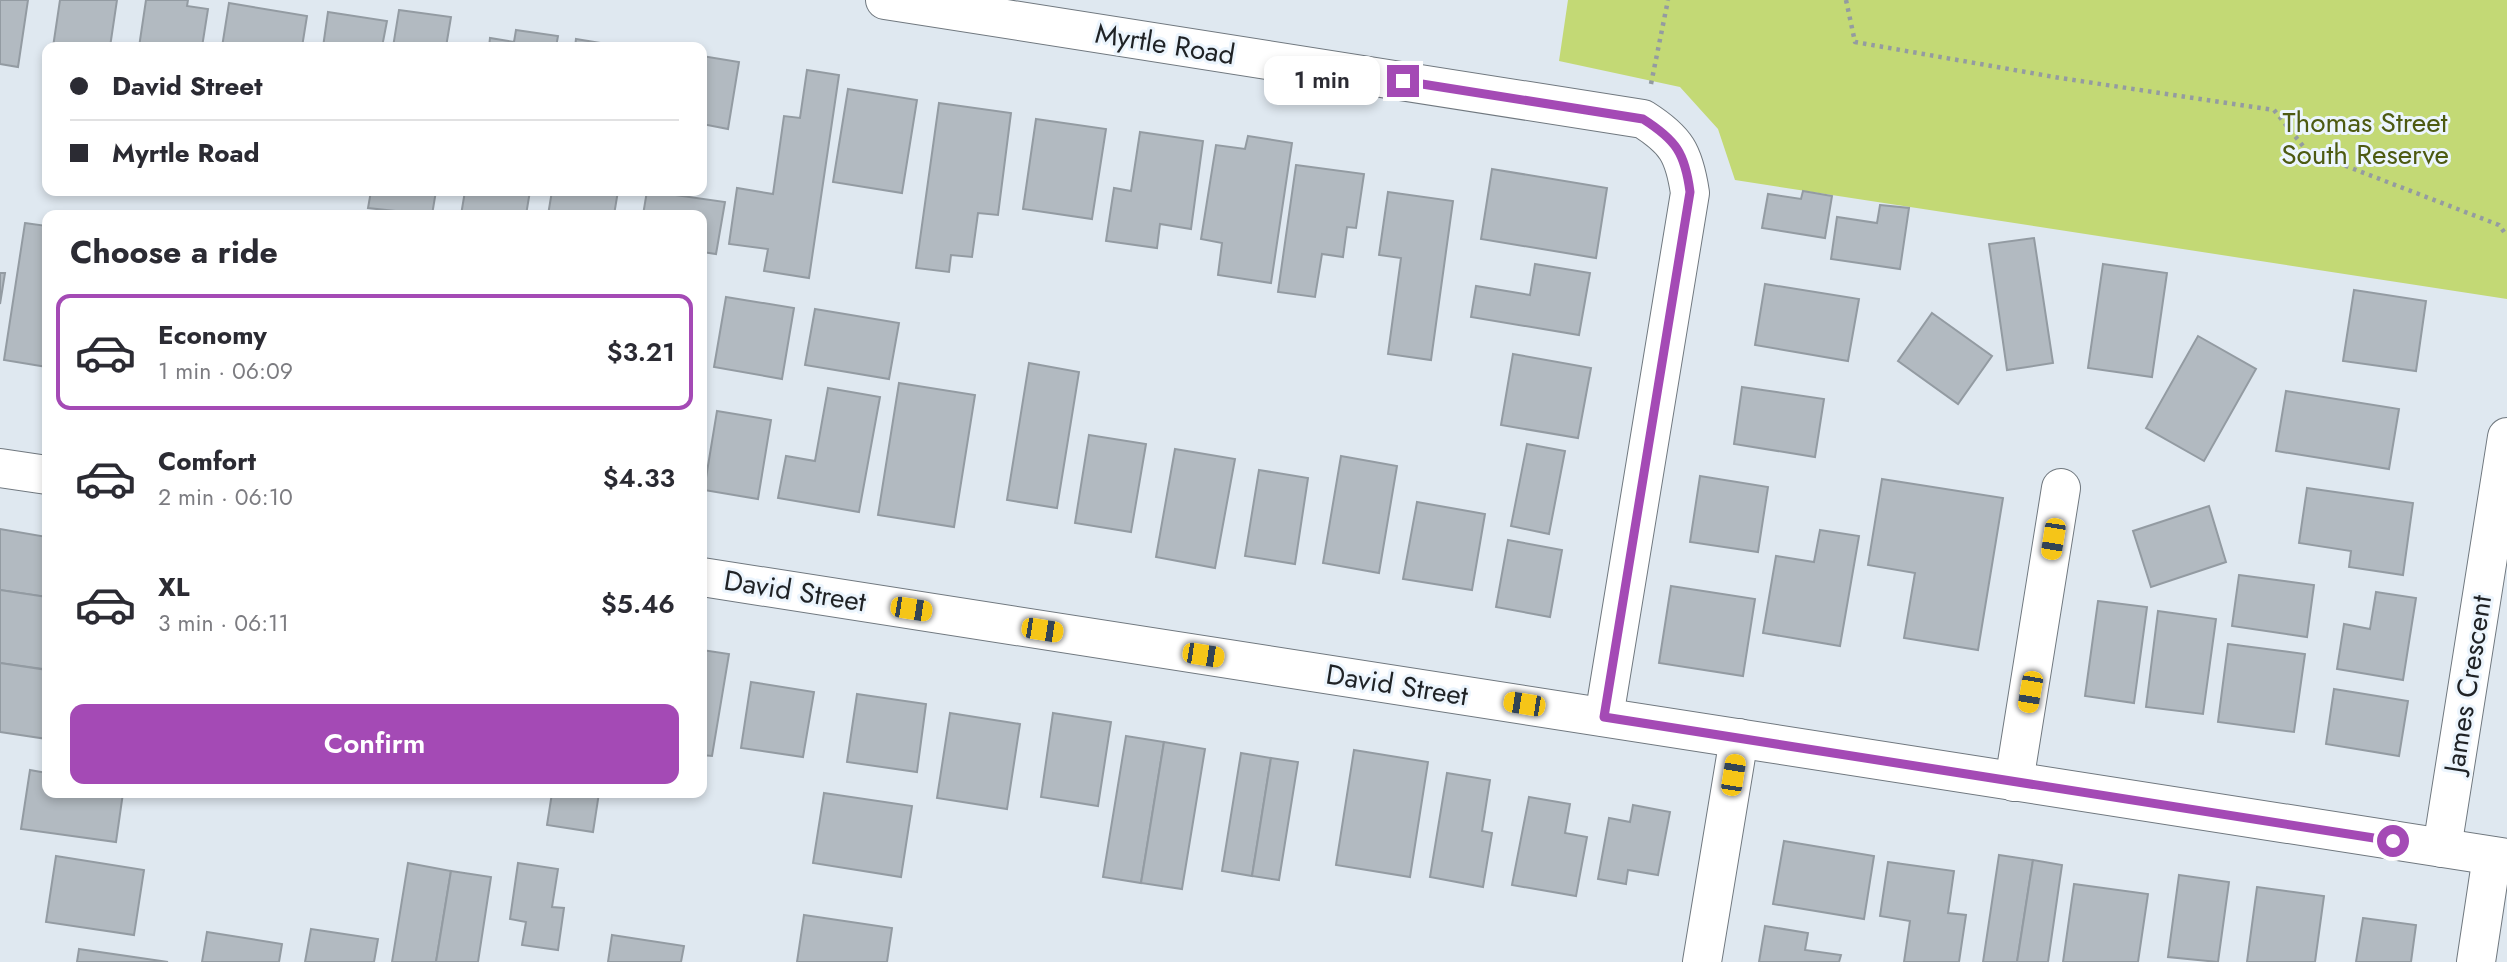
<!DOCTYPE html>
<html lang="en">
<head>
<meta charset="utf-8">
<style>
  body { margin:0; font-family:Jost,sans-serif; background:#f2f2f3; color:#2b2b33; height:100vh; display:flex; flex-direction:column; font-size:26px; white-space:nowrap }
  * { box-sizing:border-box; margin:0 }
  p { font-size:23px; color:#7c7c81 }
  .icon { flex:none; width:38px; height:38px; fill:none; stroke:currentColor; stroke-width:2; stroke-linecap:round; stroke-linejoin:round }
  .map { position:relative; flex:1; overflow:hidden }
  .panel { position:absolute; left:42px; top:210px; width:665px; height:588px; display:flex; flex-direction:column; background:#fff; border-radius:14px; box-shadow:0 4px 10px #0003 }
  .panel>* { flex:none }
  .banner { position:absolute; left:42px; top:42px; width:665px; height:154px; border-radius:14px; box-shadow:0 4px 10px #0003; display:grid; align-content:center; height:154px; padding:0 28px; background:#fff }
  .end { position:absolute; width:32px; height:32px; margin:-16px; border:9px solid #a44ab5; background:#fff; box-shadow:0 0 0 4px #fff }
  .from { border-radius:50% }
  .bubble { position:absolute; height:49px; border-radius:14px; background:#fff; box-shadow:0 4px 10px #0003; font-size:23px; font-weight:600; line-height:49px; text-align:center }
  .car { position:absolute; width:21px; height:42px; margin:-21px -10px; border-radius:9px; box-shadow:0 0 5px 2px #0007; background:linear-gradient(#f5c518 24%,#345 0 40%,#f5c518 0 76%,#345 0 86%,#f5c518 0) }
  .banner b { display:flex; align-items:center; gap:24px; height:66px; font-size:26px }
  .banner b+b { border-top:2px solid #e1e1e2 }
  .banner i { width:18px; height:18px; background:#2b2b33 }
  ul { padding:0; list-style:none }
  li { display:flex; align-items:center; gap:21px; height:116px; margin:0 14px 10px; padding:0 14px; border:4px solid transparent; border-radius:14px }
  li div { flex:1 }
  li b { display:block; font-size:26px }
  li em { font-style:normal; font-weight:600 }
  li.current { border-color:#a44ab5 }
  li>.icon { width:63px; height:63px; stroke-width:1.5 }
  h2 { padding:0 28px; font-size:32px; line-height:84px }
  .action { display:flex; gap:14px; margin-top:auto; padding:14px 28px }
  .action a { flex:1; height:80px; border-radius:14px; background:#a44ab5; color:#fff; font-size:28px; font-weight:600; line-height:80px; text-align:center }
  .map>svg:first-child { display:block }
  .green { fill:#c3d975 }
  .building { fill:#b2bac1; stroke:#939ba2; stroke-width:2 }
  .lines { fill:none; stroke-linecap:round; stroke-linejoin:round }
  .minor-casing { stroke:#70787f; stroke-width:40 }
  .path { stroke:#949ba1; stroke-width:4.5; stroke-dasharray:3.5 5; stroke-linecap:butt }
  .minor { stroke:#fff; stroke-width:38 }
  .route { stroke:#a44ab5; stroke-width:9 }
  .labels { text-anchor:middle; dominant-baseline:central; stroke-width:6; stroke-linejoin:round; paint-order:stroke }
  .street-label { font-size:28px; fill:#1f2225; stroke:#ecf5fd }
  .park-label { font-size:28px; fill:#4d5a11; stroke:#ecf5fd }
</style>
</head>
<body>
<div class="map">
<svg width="2507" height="962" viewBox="0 0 2507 962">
  <rect width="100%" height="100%" fill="#dfe8f0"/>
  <!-- green -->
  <path class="green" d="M1568 0H2507V299L1735 180 1718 129 1680 87 1559 61Z"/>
  <!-- building -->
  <g class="building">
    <path d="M0 0H28L18 67 0 64Z"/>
    <path d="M60 0H117L110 47H53Z"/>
    <path d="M146 0H188L187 6 208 9 202 47H139Z"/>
    <path d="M229 3 307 16 302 47H222Z"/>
    <path d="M399 10 451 17 446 47H393Z"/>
    <path d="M328 12 387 21 382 47H323Z"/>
    <path d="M516 30 558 36 556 47H489L490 38 514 42Z"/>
    <path d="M576 39 625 47H575Z"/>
    <path d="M702 56 739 62 728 129 702 124Z"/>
    <path d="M807 70 839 75 809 278 764 271 768 249 729 244 737 188 773 194 784 116 800 118Z"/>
    <path d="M848 89 917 100 902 193 833 182Z"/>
    <path d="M939 103 1011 113 998 215 978 213 972 257 951 255 949 272 916 268Z"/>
    <path d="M1036 119 1106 129 1092 219 1023 209Z"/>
    <path d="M1140 132 1203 141 1191 229 1160 224 1157 248 1106 241 1114 188 1131 191Z"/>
    <path d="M1248 136 1292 143 1271 283 1218 275 1222 243 1201 239 1216 145 1245 149Z"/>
    <path d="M1296 165 1364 174 1356 228 1347 227 1343 257 1322 254 1315 297 1278 292Z"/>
    <path d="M1492 169 1607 188 1596 258 1481 239Z"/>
    <path d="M371 191H436L432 215 368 208Z"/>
    <path d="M465 191H530L526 215H461Z"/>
    <path d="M552 191H618L614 215H548Z"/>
    <path d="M647 191 725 202 716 254 702 252V215H643Z"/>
    <path d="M1803 191 1832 196 1825 238 1762 228 1768 194 1801 199Z"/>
    <path d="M1388 192 1453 201 1431 360 1388 354 1401 258 1379 255Z"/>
    <path d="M1880 205 1909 208 1900 269 1831 259 1837 217 1877 223Z"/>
    <path d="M25 223 47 226V367L4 360Z"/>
    <path d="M2034 238 2053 363 2007 370 1989 244Z"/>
    <path d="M1535 264 1590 273 1579 335 1471 317 1476 286 1530 295Z"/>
    <path d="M2103 264 2167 273 2152 377 2088 368Z"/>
    <path d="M0 273H5L0 304Z"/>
    <path d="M1765 284 1859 299 1848 361 1755 345Z"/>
    <path d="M2354 290 2426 301 2416 371 2343 361Z"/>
    <path d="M726 297 794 308 782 379 714 367Z"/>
    <path d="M815 309 899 323 889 379 805 365Z"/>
    <path d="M1932 313 1992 356 1958 404 1898 361Z"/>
    <path d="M2198 336 2256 369 2204 461 2146 428Z"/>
    <path d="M1513 354 1591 368 1578 438 1501 425Z"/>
    <path d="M1029 363 1079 372 1057 508 1007 500Z"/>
    <path d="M899 383 975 395 954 527 878 515Z"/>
    <path d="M1742 387 1824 399 1815 457 1734 444Z"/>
    <path d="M828 388 880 397 859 512 778 498 786 456 815 461Z"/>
    <path d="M2286 391 2399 409 2389 469 2276 451Z"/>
    <path d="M717 411 771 420 758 499 704 490Z"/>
    <path d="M1089 435 1146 444 1131 532 1075 523Z"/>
    <path d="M1527 444 1565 451 1549 534 1511 526Z"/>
    <path d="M1175 449 1235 459 1215 568 1156 557Z"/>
    <path d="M1341 456 1397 466 1379 573 1323 563Z"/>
    <path d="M1259 470 1308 478 1295 564 1245 556Z"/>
    <path d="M1700 476 1768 487 1758 552 1690 542Z"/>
    <path d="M1882 479 2003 498 1978 650 1904 638 1915 573 1868 565Z"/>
    <path d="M2307 488 2413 503 2403 575 2349 567 2351 551 2299 543Z"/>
    <path d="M1417 502 1485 514 1472 590 1403 579Z"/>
    <path d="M2209 506 2226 562 2151 587 2133 531Z"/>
    <path d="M0 529 47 537V597L0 590Z"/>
    <path d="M1820 530 1859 536 1840 646 1763 633 1776 556 1814 562Z"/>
    <path d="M1508 540 1562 550 1550 617 1496 607Z"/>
    <path d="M2239 575 2314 585 2307 637 2232 626Z"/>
    <path d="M1671 586 1755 599 1743 676 1659 663Z"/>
    <path d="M0 590 47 597V642L43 669 0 663Z"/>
    <path d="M2376 592 2416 598 2403 680 2337 669 2344 624 2370 629Z"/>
    <path d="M2098 601 2147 607 2134 703 2085 696Z"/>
    <path d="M2158 611 2216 619 2203 714 2146 707Z"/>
    <path d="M2228 644 2305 654 2294 732 2218 722Z"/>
    <path d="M702 650 729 654 712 756 702 755Z"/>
    <path d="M0 663 47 670V739L0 732Z"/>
    <path d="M751 682 814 692 803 757 741 748Z"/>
    <path d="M2334 689 2408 701 2399 756 2326 744Z"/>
    <path d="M857 694 926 704 917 772 847 762Z"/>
    <path d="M950 713 1020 724 1007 809 937 798Z"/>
    <path d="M1053 713 1111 722 1098 806 1041 797Z"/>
    <path d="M1126 736 1164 742 1141 883 1103 877Z"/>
    <path d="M1164 742 1205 749 1182 889 1141 883Z"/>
    <path d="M1354 750 1428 762 1410 877 1336 865Z"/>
    <path d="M1241 753 1271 758 1252 876 1222 871Z"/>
    <path d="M1271 758 1298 762 1279 880 1252 876Z"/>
    <path d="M30 770 47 773V793H123L116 842 21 829Z"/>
    <path d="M1447 773 1490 780 1482 831 1492 833 1483 887 1430 877Z"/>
    <path d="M552 793H599L593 832 547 825Z"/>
    <path d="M824 793 912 806 901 877 813 863Z"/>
    <path d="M1529 797 1570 804 1565 833 1587 837 1576 896 1512 885Z"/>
    <path d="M1633 805 1670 812 1658 875 1628 870 1626 884 1598 879 1609 818 1630 822Z"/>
    <path d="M1784 841 1874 856 1864 919 1773 904Z"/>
    <path d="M1999 855 2033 860 2017 962H1983Z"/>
    <path d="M56 856 144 870 134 935 46 922Z"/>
    <path d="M2033 860 2062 865 2048 962H2017Z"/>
    <path d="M1888 862 1954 871 1948 913 1966 915 1959 962H1904L1910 921 1880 916Z"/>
    <path d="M408 863 451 871 436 962H392Z"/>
    <path d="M518 863 558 869 552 907 564 908 558 950 522 945 526 922 510 919Z"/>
    <path d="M451 871 491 877 478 962H436Z"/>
    <path d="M2179 875 2229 882 2218 962 2168 957Z"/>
    <path d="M2074 884 2148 894 2138 962H2063Z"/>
    <path d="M2257 887 2324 896 2315 962H2247Z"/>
    <path d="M804 915 892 928 887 962H797Z"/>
    <path d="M2363 918 2416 925 2411 962H2356Z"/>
    <path d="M1765 926 1808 933 1805 950 1841 955 1839 962H1759Z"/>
    <path d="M311 929 378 939 374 962H305Z"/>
    <path d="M207 932 282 944 279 962H202Z"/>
    <path d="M612 935 684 946 681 962H608Z"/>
    <path d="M79 949 168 962H77Z"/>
  </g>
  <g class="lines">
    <defs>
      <g id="minor">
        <path d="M885 0 1643 119C1676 140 1684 153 1690 193L1604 717"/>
        <path d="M0 468 47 475"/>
        <path d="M702 577 2507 858"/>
        <path d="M2014 782 2061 488"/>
        <path d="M2442 848 2507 437"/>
        <path d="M1702 962 1739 738"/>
        <path d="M2476 962 2492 856"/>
      </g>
    </defs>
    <!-- minor casing -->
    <use href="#minor" class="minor-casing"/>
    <!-- path -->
    <g class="path">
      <path d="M1846 0 1855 42 2060 78 2274 110 2307 151 2499 225 2507 236"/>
      <path d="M1651 84 1668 0"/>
    </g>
    <!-- minor -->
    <use href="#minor" class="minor"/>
  </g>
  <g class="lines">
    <!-- route -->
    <path class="route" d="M1403 81 1643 119C1676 140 1685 153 1690 192L1604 717 2393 841"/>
  </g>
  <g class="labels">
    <!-- street labels -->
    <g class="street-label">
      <text transform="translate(1165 44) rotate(9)">Myrtle Road</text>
      <text transform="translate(795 591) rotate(9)">David Street</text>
      <text transform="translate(2468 684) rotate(-81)">James Crescent</text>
      <text transform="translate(1397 685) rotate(9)">David Street</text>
    </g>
    <!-- park labels -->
    <g class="park-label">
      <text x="2365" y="122">Thomas Street<tspan x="2365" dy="32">South Reserve</tspan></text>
    </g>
  </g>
</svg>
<i class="end from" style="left:2393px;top:841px"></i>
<i class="end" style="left:1403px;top:81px"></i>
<div class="bubble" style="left:1264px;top:56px;width:116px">1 min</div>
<i class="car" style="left:2053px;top:539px;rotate:189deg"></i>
<i class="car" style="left:911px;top:609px;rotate:99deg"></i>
<i class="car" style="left:1042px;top:630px;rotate:99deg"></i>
<i class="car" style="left:1203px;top:655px;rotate:99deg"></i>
<i class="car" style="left:2030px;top:692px;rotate:190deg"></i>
<i class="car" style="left:1524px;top:704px;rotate:279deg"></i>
<i class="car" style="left:1733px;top:775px;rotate:9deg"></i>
<div class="banner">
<b><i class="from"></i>David Street</b>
<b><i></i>Myrtle Road</b>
</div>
<section class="panel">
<h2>Choose a ride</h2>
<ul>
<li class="current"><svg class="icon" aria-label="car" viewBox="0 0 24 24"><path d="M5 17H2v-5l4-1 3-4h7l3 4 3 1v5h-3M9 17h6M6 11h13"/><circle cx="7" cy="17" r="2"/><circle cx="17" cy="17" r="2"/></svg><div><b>Economy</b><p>1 min · 06:09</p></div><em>$3.21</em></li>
<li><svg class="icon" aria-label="car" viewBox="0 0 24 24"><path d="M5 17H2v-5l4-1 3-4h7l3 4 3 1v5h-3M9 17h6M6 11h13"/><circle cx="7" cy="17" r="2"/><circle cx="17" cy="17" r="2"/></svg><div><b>Comfort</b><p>2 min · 06:10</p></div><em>$4.33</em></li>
<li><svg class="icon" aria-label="car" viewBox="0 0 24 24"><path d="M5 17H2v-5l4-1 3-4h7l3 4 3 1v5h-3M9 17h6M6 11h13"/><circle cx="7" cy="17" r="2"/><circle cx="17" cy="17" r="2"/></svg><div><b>XL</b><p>3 min · 06:11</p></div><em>$5.46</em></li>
</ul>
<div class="action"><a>Confirm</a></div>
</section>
</div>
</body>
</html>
